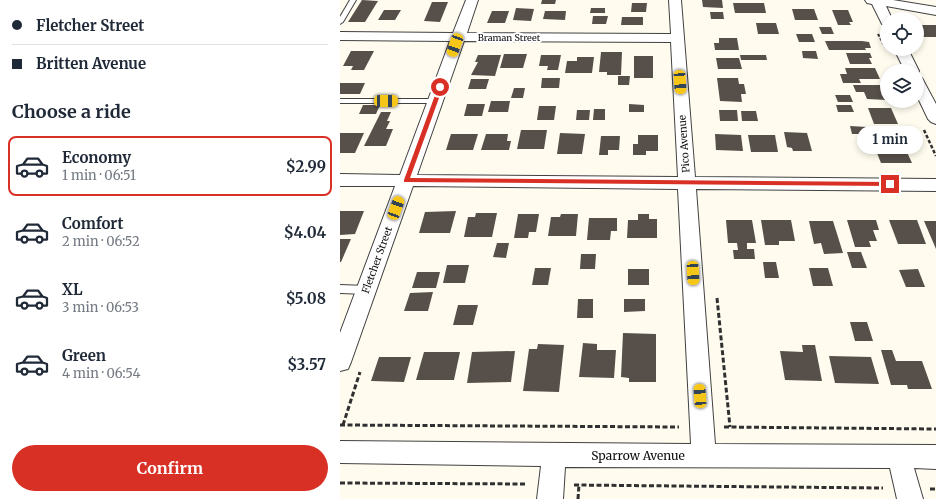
<!DOCTYPE html>
<html lang="en">
<head>
<meta charset="utf-8">
<style>
  body { margin:0; font-family:Merriweather,serif; background:#f2f2f3; color:#1f2937; height:100vh; display:flex; flex-direction:column; font-size:15px; white-space:nowrap }
  * { box-sizing:border-box; margin:0 }
  p { font-size:13px; color:#747a83 }
  .icon { flex:none; width:22px; height:22px; fill:none; stroke:currentColor; stroke-width:2; stroke-linecap:round; stroke-linejoin:round }
  .map { position:relative; flex:1; overflow:hidden }
  .details { display:flex; flex-direction:column; background:#fff; width:340px }
  .details>* { flex:none }
  .top-card { display:grid; align-content:center; height:88px; padding:0 12px; background:#fff }
  .buttons { position:absolute; left:540px; top:12px; display:grid; gap:8px }
  .buttons a { display:grid; place-items:center; width:44px; height:44px; border-radius:50%; background:#fff; box-shadow:0 2px 6px #0003; font-size:20px }
  .end { position:absolute; width:18px; height:18px; margin:-9px; border:5px solid #d93025; background:#fff; box-shadow:0 0 0 2px #fff }
  .from { border-radius:50% }
  .bubble { position:absolute; height:28px; border-radius:14px; background:#fff; box-shadow:0 2px 6px #0003; font-size:13px; font-weight:700; line-height:28px; text-align:center }
  .car { position:absolute; width:12px; height:24px; margin:-12px -6px; border-radius:5px; box-shadow:0 0 3px 1px #0007; background:linear-gradient(#f5c518 24%,#345 0 40%,#f5c518 0 76%,#345 0 86%,#f5c518 0) }
  .top-card b { display:flex; align-items:center; gap:14px; height:38px; font-size:15px }
  .top-card b+b { border-top:1px solid #e0e1e3 }
  .top-card i { width:10px; height:10px; background:#1f2937 }
  ul { padding:0; list-style:none }
  li { display:flex; align-items:center; gap:12px; height:60px; margin:0 8px 6px; padding:0 4px; border:2px solid transparent; border-radius:8px }
  li div { flex:1 }
  li b { display:block; font-size:15px }
  li em { font-style:normal; font-weight:700 }
  li.current { border-color:#d93025 }
  li>.icon { width:36px; height:36px; stroke-width:1.5 }
  h2 { padding:0 12px; font-size:18px; line-height:48px }
  .action { display:flex; gap:8px; margin-top:auto; padding:8px 12px }
  .action a { flex:1; height:46px; border-radius:24px; background:#d93025; color:#fff; font-size:16px; font-weight:700; line-height:46px; text-align:center }
  main { display:flex; flex:1; min-height:0 }
  .map>svg:first-child { display:block }
  .building { fill:#574f4a }
  .lines { fill:none; stroke-linecap:round; stroke-linejoin:round }
  .lane-casing { stroke:#414141; stroke-width:2 }
  .street-casing { stroke:#414141; stroke-width:2 }
  .path-far2 { stroke:#303030; stroke-width:2; stroke-dasharray:3 1.5; stroke-linecap:butt }
  .path-far1 { stroke:#303030; stroke-width:2.5; stroke-dasharray:3.5 2; stroke-linecap:butt }
  .path { stroke:#303030; stroke-width:3; stroke-dasharray:5 2.5; stroke-linecap:butt }
  .lane { fill:#fff; fill-rule:evenodd }
  .street { fill:#fff; fill-rule:evenodd }
  .route { fill:#d93025 }
  .labels { text-anchor:middle; dominant-baseline:central; stroke-width:4; stroke-linejoin:round; paint-order:stroke }
  .far-street-label { font-size:9px; fill:#0e0e0e; stroke:#fff }
  .street-label { font-size:10px; fill:#0e0e0e; stroke:#fff }
  .near-street-label { font-size:12px; fill:#0e0e0e; stroke:#fff }
</style>
</head>
<body>
<main>
<section class="details">
<div class="top-card">
<b><i class="from"></i>Fletcher Street</b>
<b><i></i>Britten Avenue</b>
</div>
<h2>Choose a ride</h2>
<ul>
<li class="current"><svg class="icon" aria-label="car" viewBox="0 0 24 24"><path d="M5 17H2v-5l4-1 3-4h7l3 4 3 1v5h-3M9 17h6M6 11h13"/><circle cx="7" cy="17" r="2"/><circle cx="17" cy="17" r="2"/></svg><div><b>Economy</b><p>1 min · 06:51</p></div><em>$2.99</em></li>
<li><svg class="icon" aria-label="car" viewBox="0 0 24 24"><path d="M5 17H2v-5l4-1 3-4h7l3 4 3 1v5h-3M9 17h6M6 11h13"/><circle cx="7" cy="17" r="2"/><circle cx="17" cy="17" r="2"/></svg><div><b>Comfort</b><p>2 min · 06:52</p></div><em>$4.04</em></li>
<li><svg class="icon" aria-label="car" viewBox="0 0 24 24"><path d="M5 17H2v-5l4-1 3-4h7l3 4 3 1v5h-3M9 17h6M6 11h13"/><circle cx="7" cy="17" r="2"/><circle cx="17" cy="17" r="2"/></svg><div><b>XL</b><p>3 min · 06:53</p></div><em>$5.08</em></li>
<li><svg class="icon" aria-label="car" viewBox="0 0 24 24"><path d="M5 17H2v-5l4-1 3-4h7l3 4 3 1v5h-3M9 17h6M6 11h13"/><circle cx="7" cy="17" r="2"/><circle cx="17" cy="17" r="2"/></svg><div><b>Green</b><p>4 min · 06:54</p></div><em>$3.57</em></li>
</ul>
<div class="action"><a>Confirm</a></div>
</section>
<div class="map">
<svg width="596" height="499" viewBox="0 0 596 499">
  <rect width="100%" height="100%" fill="#fffcef"/>
  <!-- building -->
  <g class="building">
    <path d="M22 0 38 1 25 22H8Z"/>
    <path d="M202 0H216L215 4H201Z"/>
    <path d="M362 0H382L383 8 363 7Z"/>
    <path d="M92 2H108L100 22 84 21Z"/>
    <path d="M292 3H307L306 12H291Z"/>
    <path d="M393 3H424L426 13H395Z"/>
    <path d="M176 8 194 9 191 21 173 20Z"/>
    <path d="M251 8H265V13H250Z"/>
    <path d="M452 9H474L478 20H455Z"/>
    <path d="M44 10H61L55 20H38Z"/>
    <path d="M492 10H508L513 22H509L511 25H498Z"/>
    <path d="M152 11H169L165 23H147Z"/>
    <path d="M205 11H226L225 20 203 19Z"/>
    <path d="M370 12H383L384 19H371Z"/>
    <path d="M253 16H268L266 24H252Z"/>
    <path d="M282 17H303V25H281Z"/>
    <path d="M416 23H436L439 34H418Z"/>
    <path d="M577 25H596V37H581L577 30Z"/>
    <path d="M479 27H491L494 34H482Z"/>
    <path d="M456 34H472L475 42H459Z"/>
    <path d="M379 38H397L399 50H375L374 43H379Z"/>
    <path d="M485 41H522L529 42 531 48H525L526 50H489Z"/>
    <path d="M11 51H34L24 70H11L13 66H3Z"/>
    <path d="M462 51H476L478 59 463 58Z"/>
    <path d="M261 52H282L281 75H267V72H259Z"/>
    <path d="M506 53H530L532 58H529L532 64H510Z"/>
    <path d="M164 54H187L183 68H160Z"/>
    <path d="M138 55H161L155 76 131 75 138 62H135Z"/>
    <path d="M201 55H221L218 70H207L208 66H199Z"/>
    <path d="M400 55H426L427 60H401Z"/>
    <rect x="294" y="56" width="19" height="22"/>
    <path d="M237 57H254L252 73H225L227 61H237Z"/>
    <path d="M376 58H399L402 69H378Z"/>
    <path d="M505 68H535L540 79H519L521 83H503L500 74H507Z"/>
    <path d="M278 76H290L289 85H278Z"/>
    <path d="M202 78H220L219 88H201Z"/>
    <path d="M377 78H398L399 84H404L406 94H401L402 102 380 101Z"/>
    <path d="M131 79H149L146 89H128Z"/>
    <path d="M0 83H25L20 94H0Z"/>
    <path d="M513 85H543L547 92V100L527 99 524 92H516Z"/>
    <path d="M174 88H185L183 98H171Z"/>
    <path d="M495 95H510L513 102H498Z"/>
    <path d="M151 101H170L168 112H148Z"/>
    <path d="M127 104H145L142 116H124Z"/>
    <path d="M289 104 304 105V112H289Z"/>
    <path d="M23 105H40L36 114H19Z"/>
    <path d="M496 105H511L514 112H498Z"/>
    <path d="M199 106H216L214 120H197Z"/>
    <path d="M528 108H551L558 124H534Z"/>
    <path d="M254 109H265V120H253Z"/>
    <path d="M237 110H250L249 120H236Z"/>
    <path d="M379 110H397L398 121H380Z"/>
    <path d="M401 111H416L418 121H402Z"/>
    <path d="M41 112H51L47 121H50L46 129H53L46 146H24Z"/>
    <path d="M510 126 527 127 529 134H512Z"/>
    <path d="M181 130H207L204 149H177Z"/>
    <path d="M533 131H562L568 145H538Z"/>
    <path d="M444 132 467 133 472 151H453L452 148 447 147Z"/>
    <path d="M0 133H24L15 153H0Z"/>
    <path d="M220 133 245 134 242 154H217Z"/>
    <path d="M111 134H138L133 150H106Z"/>
    <path d="M146 134H168L167 141H171L169 150H141Z"/>
    <path d="M375 134 401 135 403 151 376 150Z"/>
    <path d="M298 135H318V151H306V155H293V144H298Z"/>
    <path d="M408 135H435L438 152H411Z"/>
    <path d="M261 136H280L279 150H268V155H259Z"/>
    <path d="M535 148H565L572 163H541Z"/>
    <path d="M0 211H24L15 234 0 235Z"/>
    <path d="M116 211 110 233H79L85 212Z"/>
    <path d="M136 213H157L152 237H124L128 217H135Z"/>
    <path d="M178 214H199L196 232H189L188 238H174Z"/>
    <path d="M221 214H238L236 236H208L211 217H220Z"/>
    <path d="M298 214H309V219H317V238H287L288 220H298Z"/>
    <path d="M249 218H277V231H271L270 240H247Z"/>
    <path d="M386 220H412L416 243H407V249H414L415 259H394L393 250H398L397 243H388Z"/>
    <path d="M421 220H451L455 241H439V245H425Z"/>
    <path d="M507 220H536L539 230H533L537 241H529L531 247H515Z"/>
    <path d="M549 220H577L586 244H558Z"/>
    <path d="M469 221H493L503 253 484 254 481 243 474 244Z"/>
    <path d="M584 221H596V249Z"/>
    <path d="M0 239H11L1 262H0Z"/>
    <path d="M157 243H169L166 258 153 257Z"/>
    <path d="M507 252H521L527 268H512Z"/>
    <path d="M241 254H256L255 269H240Z"/>
    <path d="M423 262H436L439 278H425Z"/>
    <path d="M107 265H129L125 283H103Z"/>
    <path d="M195 268H211L208 285H192Z"/>
    <path d="M469 268H488L493 286H473Z"/>
    <rect x="288" y="269" width="21" height="16"/>
    <path d="M578 269 585 287H566L559 270Z"/>
    <path d="M77 272H100L96 288H72Z"/>
    <path d="M93 292 88 311H64L70 293Z"/>
    <path d="M238 299H253V318H237Z"/>
    <path d="M284 299H305V311L284 312Z"/>
    <path d="M118 305H138L133 325H113Z"/>
    <path d="M510 322H527L533 341H515Z"/>
    <path d="M283 333 316 334V382H289V378L281 377Z"/>
    <path d="M243 343 257 344V350H276L274 378 239 377Z"/>
    <path d="M198 344 224 345 219 392 183 391 189 349H197Z"/>
    <path d="M462 345H475L482 381 445 380 440 351 463 352Z"/>
    <path d="M541 350H552L556 361H582L592 389H568L567 385H551Z"/>
    <path d="M175 351 171 382 127 383 132 352Z"/>
    <path d="M84 352H120L114 380H76Z"/>
    <path d="M489 356 531 357 539 384 495 383Z"/>
    <path d="M39 357H71L64 382 31 381Z"/>
  </g>
  <g class="lines">
    <defs>
      <g id="lane">
        <path d="M10 0H16L3 22 0 24V17Z"/>
        <path d="M0 99H95L99 101 95 103H0Z"/>
        <path d="M0 285 27 286 30 287 32 290 30 293 27 294 0 293Z"/>
      </g>
      <g id="street">
        <path d="M126 0H138L127 33 331 34 329 0H341L355 177 596 179V191L356 189 375 444 596 445V469L574 468 583 499H557L550 468 225 467 223 499H197L201 466 0 463V441L351 444 338 189 73 186 11 362 8 369 0 371V333L55 186H0V174L60 175 110 41 0 40V32L113 33ZM124 41 331 42 338 177 77 175Z"/>
        <path d="M525 0H553L596 7V15L546 6 552 19H547V25L542 24 532 4 527 3Z"/>
        <path d="M554 49H568L579 71 577 74V71H565Z"/>
        <path d="M577 77 582 78 596 104V124L591 122 588 119 577 96Z"/>
      </g>
    </defs>
    <!-- lane casing -->
    <use href="#lane" class="lane-casing"/>
    <!-- street casing -->
    <use href="#street" class="street-casing"/>
    <!-- path-far2 -->
    <path class="path-far2" d="M538 34 544 45"/>
    <!-- path-far1 -->
    <path class="path-far1" d="M584 130 596 156"/>
    <!-- path -->
    <g class="path">
      <path d="M377 298 390 427"/>
      <path d="M0 425 339 427"/>
      <path d="M3 425 20 372"/>
      <path d="M384 427 596 429"/>
      <path d="M0 483 187 484"/>
      <path d="M234 485 543 488"/>
      <path d="M590 489H596"/>
      <path d="M238 499 239 484"/>
    </g>
    <!-- lane -->
    <use href="#lane" class="lane"/>
    <!-- street -->
    <use href="#street" class="street"/>
  </g>
  <!-- route -->
  <path class="route" d="M100 85 103 87 70 178 550 182 553 184 550 186 64 182V180L98 87Z"/>
  <g class="labels">
    <!-- far-street labels -->
    <g class="far-street-label">
      <text x="169" y="37">Braman Street</text>
    </g>
    <!-- street labels -->
    <g class="street-label">
      <text transform="translate(344 144) rotate(-94)">Pico Avenue</text>
      <text transform="translate(37 260) rotate(-70)">Fletcher Street</text>
    </g>
    <!-- near-street labels -->
    <g class="near-street-label">
      <text x="298" y="455">Sparrow Avenue</text>
    </g>
  </g>
</svg>
<div class="buttons">
<a><svg class="icon" aria-label="locate" viewBox="0 0 24 24"><circle cx="12" cy="12" r="6"/><path d="M12 2v4M12 18v4M2 12h4M18 12h4"/></svg></a>
<a><svg class="icon" aria-label="layers" viewBox="0 0 24 24"><path d="M12 4l9 5-9 5-9-5zM3 14l9 5 9-5"/></svg></a>
</div>
<i class="end from" style="left:100px;top:87px"></i>
<i class="end" style="left:550px;top:184px"></i>
<div class="bubble" style="left:517px;top:126px;width:66px">1 min</div>
<i class="car" style="left:115px;top:45px;rotate:200deg"></i>
<i class="car" style="left:340px;top:82px;rotate:176deg"></i>
<i class="car" style="left:46px;top:101px;rotate:90deg"></i>
<i class="car" style="left:56px;top:208px;rotate:20deg"></i>
<i class="car" style="left:353px;top:273px;rotate:177deg"></i>
<i class="car" style="left:360px;top:396px;rotate:356deg"></i>
</div>
</main>
</body>
</html>
